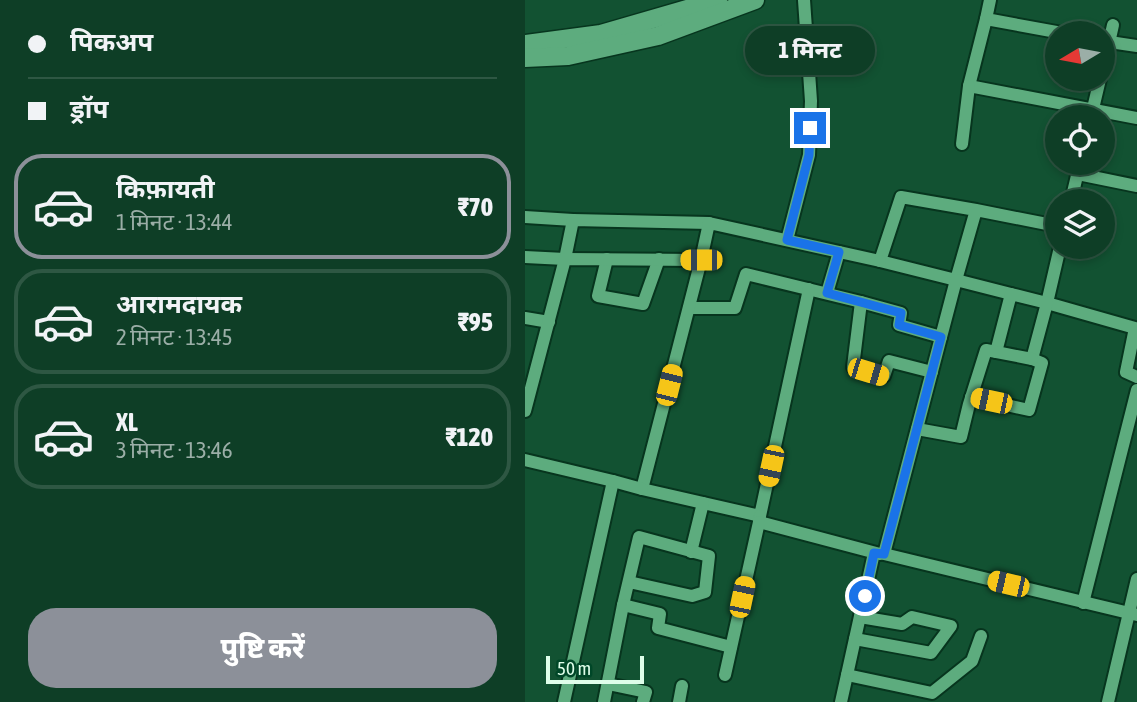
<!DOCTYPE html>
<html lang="hi">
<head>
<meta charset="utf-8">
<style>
  body { margin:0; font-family:"Asap Condensed","Noto Sans Devanagari",sans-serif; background:#1c4932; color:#f1f3f6; height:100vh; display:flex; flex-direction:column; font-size:26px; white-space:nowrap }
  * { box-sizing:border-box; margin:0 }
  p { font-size:23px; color:#9baea7 }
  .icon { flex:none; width:38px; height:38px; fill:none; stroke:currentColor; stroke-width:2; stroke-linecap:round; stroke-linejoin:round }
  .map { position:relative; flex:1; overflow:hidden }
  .drawer { display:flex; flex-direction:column; background:#0e3e26; width:525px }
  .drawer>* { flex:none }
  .hud { display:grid; align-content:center; height:154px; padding:0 28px; background:#0e3e26 }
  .needle { width:46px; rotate:260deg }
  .controls { position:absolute; left:520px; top:21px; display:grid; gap:14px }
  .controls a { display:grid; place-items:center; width:70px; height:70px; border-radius:50%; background:#0e3e26; box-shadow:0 4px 10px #0003,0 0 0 2px #2e5743; font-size:35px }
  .scale { position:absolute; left:21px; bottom:18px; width:98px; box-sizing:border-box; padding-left:7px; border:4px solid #dffeea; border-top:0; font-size:19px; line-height:24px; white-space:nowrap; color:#dffeea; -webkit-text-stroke:5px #004728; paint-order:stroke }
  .end { position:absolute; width:32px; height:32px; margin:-16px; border:9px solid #1a73e8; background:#fff; box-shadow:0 0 0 4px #fff }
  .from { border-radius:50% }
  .bubble { position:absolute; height:49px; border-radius:24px; background:#0e3e26; box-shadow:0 4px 10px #0003,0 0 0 2px #2e5743; font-size:23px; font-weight:800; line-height:49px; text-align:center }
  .car { position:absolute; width:21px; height:42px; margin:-21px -10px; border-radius:9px; box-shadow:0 0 5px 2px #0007; background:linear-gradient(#f5c518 24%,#345 0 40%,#f5c518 0 76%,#345 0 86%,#f5c518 0) }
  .hud b { display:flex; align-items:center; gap:24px; height:66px; font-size:26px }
  .hud b+b { border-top:2px solid #2e5743 }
  .hud i { width:18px; height:18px; background:#f1f3f6 }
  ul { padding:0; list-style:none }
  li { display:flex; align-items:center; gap:21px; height:105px; margin:0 14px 10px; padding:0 14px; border:4px solid #2e5743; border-radius:28px }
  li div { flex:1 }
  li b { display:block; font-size:26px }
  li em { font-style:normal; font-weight:800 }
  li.active { border-color:#8c9099 }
  li>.icon { width:63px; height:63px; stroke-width:1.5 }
  .action { display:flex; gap:14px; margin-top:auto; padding:14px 28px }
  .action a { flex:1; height:80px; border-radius:28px; background:#8c9099; color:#fff; font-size:28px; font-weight:800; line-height:80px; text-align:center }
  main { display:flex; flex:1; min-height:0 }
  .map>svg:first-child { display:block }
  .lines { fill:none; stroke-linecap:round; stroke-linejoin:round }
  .street-casing { stroke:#07351e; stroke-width:16 }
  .secondary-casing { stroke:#07351e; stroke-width:21 }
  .street { stroke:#5dac7e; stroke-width:12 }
  .secondary { stroke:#5dac7e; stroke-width:18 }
  .route { stroke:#1a73e8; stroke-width:9 }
</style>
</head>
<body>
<main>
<section class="drawer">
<div class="hud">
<b><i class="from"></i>पिकअप</b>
<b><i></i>ड्रॉप</b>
</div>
<ul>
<li class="active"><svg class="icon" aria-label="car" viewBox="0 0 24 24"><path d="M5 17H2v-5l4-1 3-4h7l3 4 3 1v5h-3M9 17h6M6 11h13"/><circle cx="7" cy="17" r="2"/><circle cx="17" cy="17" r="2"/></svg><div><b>किफ़ायती</b><p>1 मिनट · 13:44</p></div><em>₹70</em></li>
<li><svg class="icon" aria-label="car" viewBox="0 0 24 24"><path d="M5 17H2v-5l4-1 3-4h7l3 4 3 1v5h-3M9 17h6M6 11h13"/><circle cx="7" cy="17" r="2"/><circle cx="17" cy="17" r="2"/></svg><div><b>आरामदायक</b><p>2 मिनट · 13:45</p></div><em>₹95</em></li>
<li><svg class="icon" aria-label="car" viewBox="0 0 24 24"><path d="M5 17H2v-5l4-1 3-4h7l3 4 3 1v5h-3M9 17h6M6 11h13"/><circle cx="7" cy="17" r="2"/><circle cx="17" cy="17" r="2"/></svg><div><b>XL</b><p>3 मिनट · 13:46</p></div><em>₹120</em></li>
</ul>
<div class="action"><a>पुष्टि करें</a></div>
</section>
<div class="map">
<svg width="612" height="702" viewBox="0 0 612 702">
  <rect width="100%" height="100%" fill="#125232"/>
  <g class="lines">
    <defs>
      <g id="street">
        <path d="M465 0 461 19 537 33"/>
        <path d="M461 19 444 86 612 118"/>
        <path d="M578 41 612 46"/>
        <path d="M578 70 588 25"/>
        <path d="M566 117 575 79"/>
        <path d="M437 144 444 86"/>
        <path d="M553 174 612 186"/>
        <path d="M546 201 555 163"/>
        <path d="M451 210 376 197 355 261 431 280 451 210 532 226"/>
        <path d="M0 217 48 220"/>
        <path d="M262 240 284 155 286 101 279 0"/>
        <path d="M535 247 522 303 610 328 601 372 612 377"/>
        <path d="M0 257 40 259 48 220 184 223"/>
        <path d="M82 259 73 296 118 304 134 259"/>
        <path d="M176 260 184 223 355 261"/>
        <path d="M302 293 314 252"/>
        <path d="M486 294 431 280 359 554 612 615"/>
        <path d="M164 308H210L221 274 336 302"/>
        <path d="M0 318 24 322"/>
        <path d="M407 372 364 361 359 376 328 367 336 302 376 313 374 325 416 337"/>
        <path d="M446 397 504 410 517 363 507 359 522 303 486 294 471 352"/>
        <path d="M0 411 40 259 176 260 117 489 235 516 284 289"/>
        <path d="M392 429 436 437 444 404 461 350 507 359"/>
        <path d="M0 460 88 481 39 702"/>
        <path d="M88 481 117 489"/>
        <path d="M235 516 234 522 355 554"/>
        <path d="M166 552 178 503"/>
        <path d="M558 603 612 390"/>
        <path d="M98 605 114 537 184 556 180 592 167 596 104 582"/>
        <path d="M330 639 406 653 426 626 387 617 377 624 335 617"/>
        <path d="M200 675 234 522"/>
        <path d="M322 675 407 693 447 661 456 636"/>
        <path d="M83 684 121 692 118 702"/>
        <path d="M79 702 98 605 135 614 133 628 206 647"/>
        <path d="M154 702 157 686"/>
        <path d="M316 702 349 553"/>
        <path d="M583 702 612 579"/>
      </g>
      <g id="secondary">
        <path d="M0 44 76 34 193 0"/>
        <path d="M0 58 43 56 133 36 230 0"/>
      </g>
    </defs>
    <!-- street casing -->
    <use href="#street" class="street-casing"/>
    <!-- secondary casing -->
    <use href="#secondary" class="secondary-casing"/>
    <!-- street -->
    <use href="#street" class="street"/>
    <!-- secondary -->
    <use href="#secondary" class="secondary"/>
  </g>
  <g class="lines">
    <!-- route -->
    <path class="route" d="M285 128 284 155 262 240 314 252 302 293 376 313 374 325 416 337 359 554 349 553 340 596"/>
  </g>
</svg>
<div class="controls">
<a><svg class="needle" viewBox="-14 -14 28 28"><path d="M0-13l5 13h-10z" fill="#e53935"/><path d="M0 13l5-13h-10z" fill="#9baea7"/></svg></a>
<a><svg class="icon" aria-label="locate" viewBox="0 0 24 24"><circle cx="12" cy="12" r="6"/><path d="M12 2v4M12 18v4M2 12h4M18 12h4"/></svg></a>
<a><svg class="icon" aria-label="layers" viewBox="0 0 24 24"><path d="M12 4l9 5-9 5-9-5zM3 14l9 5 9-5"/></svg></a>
</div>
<div class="scale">50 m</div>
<i class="end from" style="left:340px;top:596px"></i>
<i class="end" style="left:285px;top:128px"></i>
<div class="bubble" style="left:220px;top:26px;width:130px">1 मिनट</div>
<i class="car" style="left:176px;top:260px;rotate:270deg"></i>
<i class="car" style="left:343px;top:372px;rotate:107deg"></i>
<i class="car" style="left:144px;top:385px;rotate:14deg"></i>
<i class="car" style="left:466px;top:401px;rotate:282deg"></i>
<i class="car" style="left:246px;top:466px;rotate:192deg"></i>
<i class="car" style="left:483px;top:584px;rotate:283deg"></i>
<i class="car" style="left:217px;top:597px;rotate:12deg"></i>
</div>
</main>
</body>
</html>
